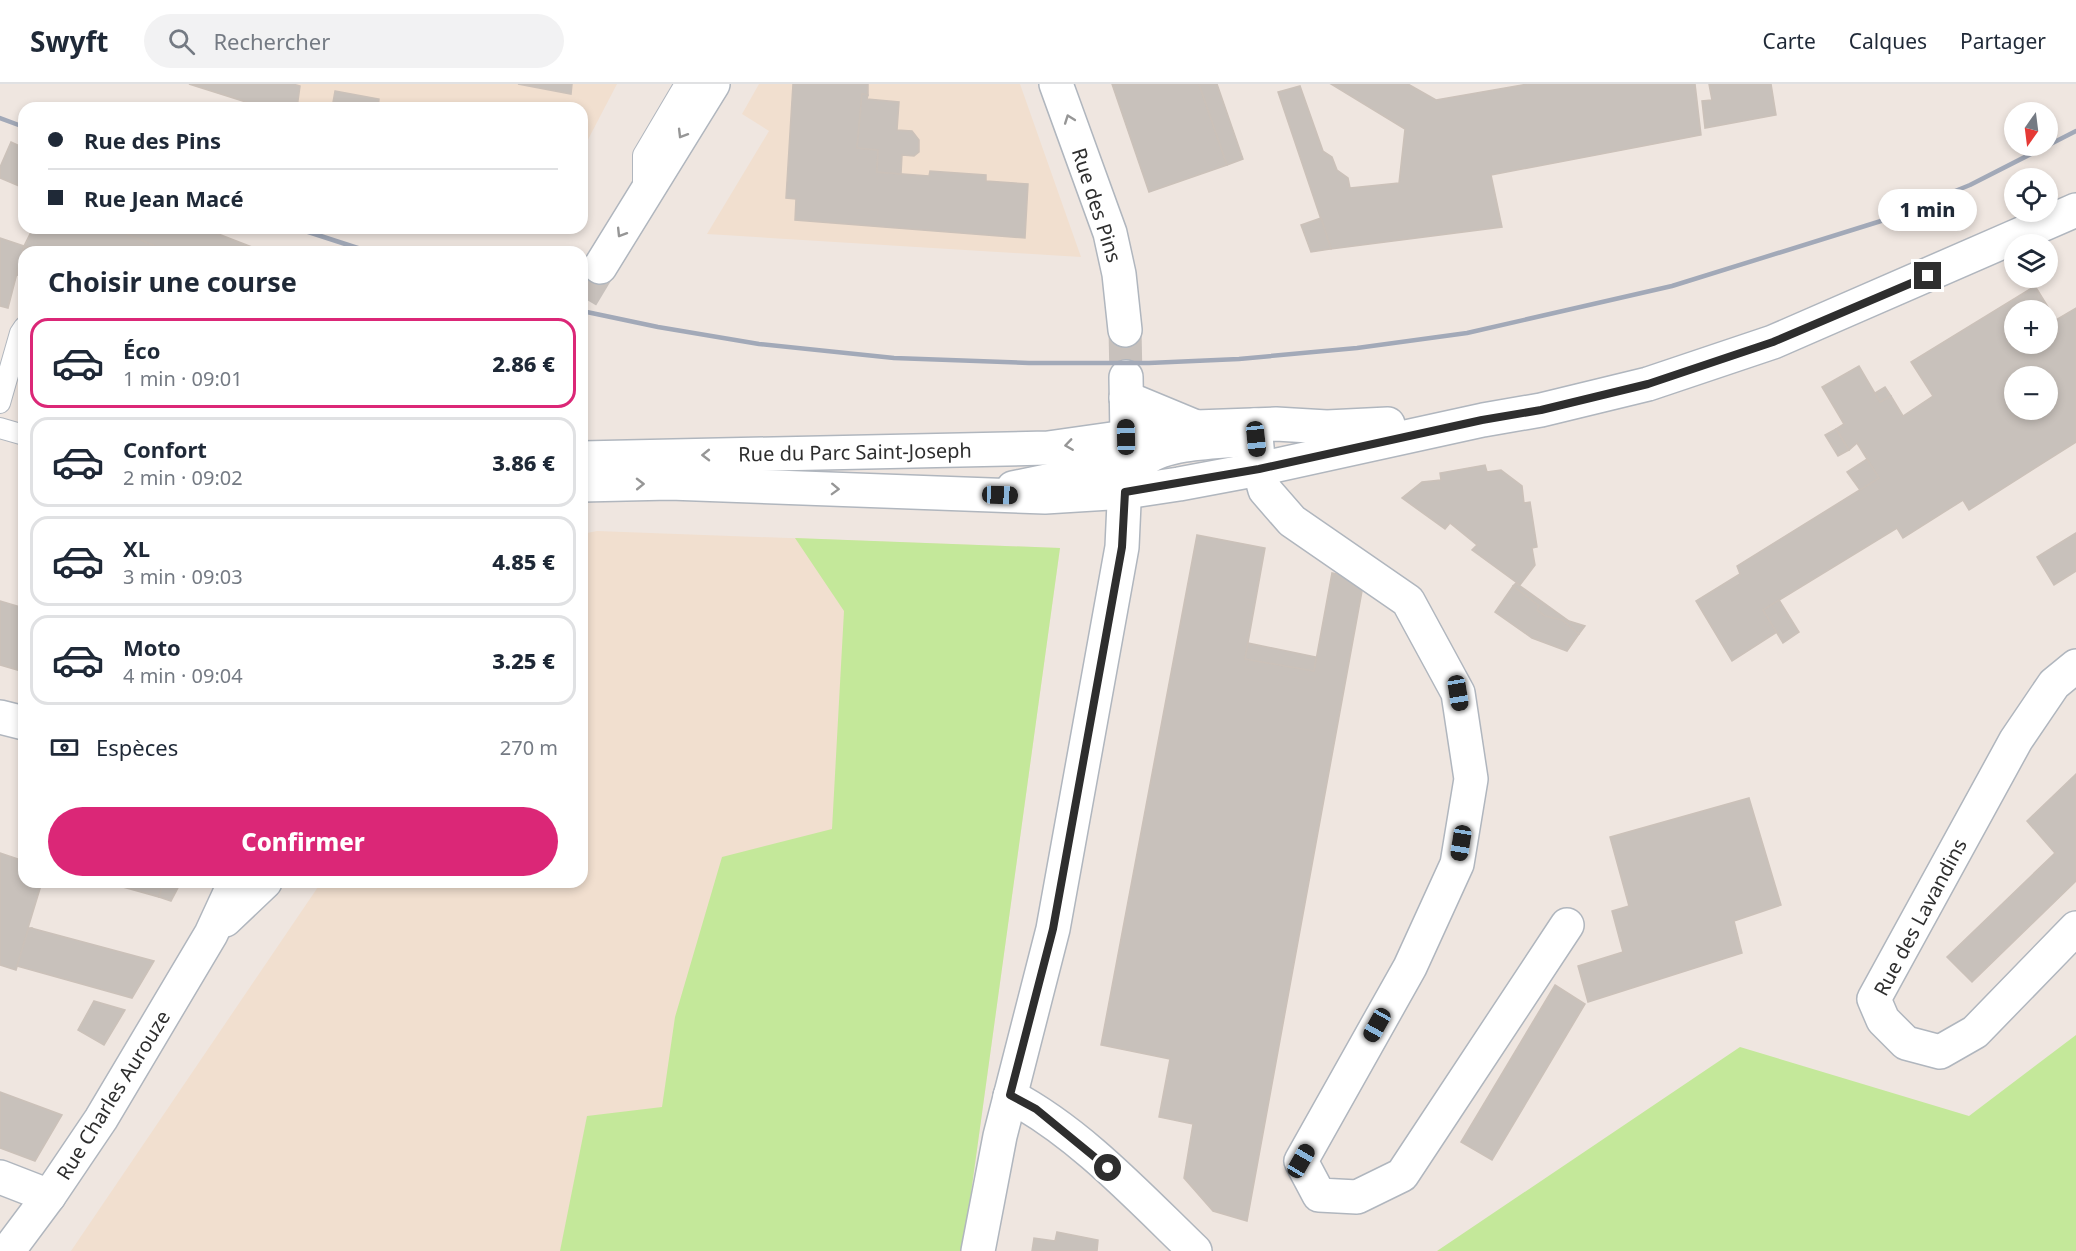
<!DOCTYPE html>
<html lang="fr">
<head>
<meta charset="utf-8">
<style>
  body { margin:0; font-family:"Noto Sans",sans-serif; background:#f2f2f3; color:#1f2937; height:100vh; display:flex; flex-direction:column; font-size:22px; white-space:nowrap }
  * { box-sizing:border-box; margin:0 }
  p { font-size:20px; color:#747a83 }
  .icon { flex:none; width:33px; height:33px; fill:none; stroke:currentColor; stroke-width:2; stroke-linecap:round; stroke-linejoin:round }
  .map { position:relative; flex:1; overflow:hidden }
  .side { position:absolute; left:18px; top:162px; width:570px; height:642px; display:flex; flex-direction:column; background:#fff; border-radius:18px; box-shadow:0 3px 9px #0003 }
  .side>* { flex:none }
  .top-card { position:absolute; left:18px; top:18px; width:570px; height:132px; border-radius:18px; box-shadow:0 3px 9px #0003; display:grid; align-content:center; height:132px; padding:0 30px; background:#fff }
  .needle { width:39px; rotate:194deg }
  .tools { position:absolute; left:2004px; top:18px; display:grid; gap:12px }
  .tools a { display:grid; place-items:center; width:54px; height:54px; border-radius:50%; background:#fff; box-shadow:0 3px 9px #0003; font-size:30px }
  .end { position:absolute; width:27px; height:27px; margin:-14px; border:8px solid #2e2e2e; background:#fff; box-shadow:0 0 0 3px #fff }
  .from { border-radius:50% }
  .bubble { position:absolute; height:42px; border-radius:21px; background:#fff; box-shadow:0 3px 9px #0003; font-size:20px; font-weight:800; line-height:42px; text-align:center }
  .car { position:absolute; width:18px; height:36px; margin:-18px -9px; border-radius:8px; box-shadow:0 0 4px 2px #0007; background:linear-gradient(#222 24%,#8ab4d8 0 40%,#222 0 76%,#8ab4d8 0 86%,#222 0) }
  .top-card b { display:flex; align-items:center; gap:21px; height:57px; font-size:22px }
  .top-card b+b { border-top:2px solid #e0e1e3 }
  .top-card i { width:15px; height:15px; background:#1f2937 }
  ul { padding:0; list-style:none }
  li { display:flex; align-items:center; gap:18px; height:90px; margin:0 12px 9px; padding:0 18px; border:3px solid #e0e1e3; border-radius:18px }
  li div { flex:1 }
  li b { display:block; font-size:22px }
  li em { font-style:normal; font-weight:800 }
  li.on { border-color:#db2777 }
  li>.icon { width:54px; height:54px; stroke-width:1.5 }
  h2 { padding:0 30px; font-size:27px; line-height:72px }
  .pay { display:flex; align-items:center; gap:15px; height:66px; padding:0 30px; font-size:22px }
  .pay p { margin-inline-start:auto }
  .primary-button { display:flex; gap:12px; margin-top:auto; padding:12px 30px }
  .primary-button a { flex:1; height:69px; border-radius:36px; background:#db2777; color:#fff; font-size:24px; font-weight:800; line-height:69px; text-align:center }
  header { display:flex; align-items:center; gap:36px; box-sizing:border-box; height:84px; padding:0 30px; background:#fff; border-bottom:2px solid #e0e1e3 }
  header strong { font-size:28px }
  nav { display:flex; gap:33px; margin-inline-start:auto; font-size:21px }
  .search { width:420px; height:54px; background:#f2f2f3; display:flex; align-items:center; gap:15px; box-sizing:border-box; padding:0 21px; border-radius:33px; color:#747a83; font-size:22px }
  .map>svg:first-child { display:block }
  .education { fill:#f1dfcf }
  .green { fill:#c4e89a }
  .building { fill:#c8c1bb; stroke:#cbc1b9; stroke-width:1.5; fill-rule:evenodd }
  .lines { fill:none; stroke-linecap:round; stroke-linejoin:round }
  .tertiary-tunnel { stroke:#c8c1bc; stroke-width:33; stroke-dasharray:33 16; stroke-linecap:butt }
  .service-casing { stroke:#b0b6be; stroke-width:22 }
  .minor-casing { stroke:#b0b6be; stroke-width:36 }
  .tertiary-casing { stroke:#b0b6be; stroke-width:36 }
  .secondary-casing { stroke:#b0b6be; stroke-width:36 }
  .service { stroke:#fff; stroke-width:20 }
  .minor { stroke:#fff; stroke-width:33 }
  .tertiary { stroke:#fff; stroke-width:33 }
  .secondary { stroke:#fff; stroke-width:33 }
  .rail { stroke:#a2a9b8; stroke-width:4.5 }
  .oneway { stroke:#969696 }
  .route { stroke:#2e2e2e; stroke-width:8 }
  .labels { text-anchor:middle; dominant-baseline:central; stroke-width:4.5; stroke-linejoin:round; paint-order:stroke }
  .street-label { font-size:20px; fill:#2e2e2e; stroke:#fff }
</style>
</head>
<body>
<header>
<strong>Swyft</strong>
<div class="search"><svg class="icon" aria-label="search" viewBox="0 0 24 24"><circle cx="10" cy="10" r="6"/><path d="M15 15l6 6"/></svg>Rechercher</div>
<nav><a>Carte</a><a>Calques</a><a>Partager</a></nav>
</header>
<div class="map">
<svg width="2076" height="1167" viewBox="0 0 2076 1167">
  <rect width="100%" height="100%" fill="#efe6e0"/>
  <!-- education -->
  <g class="education">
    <path d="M188 0H617L582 67V24H265Z"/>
    <path d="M759 0H1020L1081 173 707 150 769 47 742 30Z"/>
    <path d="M597 447 1060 464 963 1167H71L320 800 324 798H582V450Z"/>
  </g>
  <!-- green -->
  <g class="green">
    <path d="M795 454 1060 464 963 1167H560L587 1032 662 1023 675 933 722 773 832 745 844 527Z"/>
    <path d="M2076 951V1167H1437L1740 963 1969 1032Z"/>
  </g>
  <!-- building -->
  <g class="building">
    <path d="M189 0H293L300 2 297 24H265Z"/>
    <path d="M518 0H572L571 10Z"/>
    <path d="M793 0H868V11L862 10 857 64 878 66 877 88 929 92 930 87 986 91V97L1028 100 1025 154 795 136 796 115 786 114Z"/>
    <path d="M1112 0H1199L1227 81 1149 108Z"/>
    <path d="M1199 0H1217L1243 75 1227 81Z"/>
    <path d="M1331 0H1408L1436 16 1528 0H1695L1701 51 1491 91 1502 143 1331 165 1278 8 1300 2 1323 67 1332 73 1337 86 1348 94 1350 104 1399 99 1405 45Z"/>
    <path d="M1709 0H1771L1776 31 1705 44 1702 17 1712 16Z"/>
    <path d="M335 7 379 15 378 24H332Z"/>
    <path d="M862 10 868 11 867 15 899 18 897 46 912 47 919 56V68L914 72 902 71 901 90 877 88 878 66 857 64Z"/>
    <path d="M11 58 24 64V104L0 94V83Z"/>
    <path d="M1321 134 1331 165 1311 168 1301 141Z"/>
    <path d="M33 144H115L169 168H42L24 162Z"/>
    <path d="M130 144H203L265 168H169L127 150Z"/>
    <path d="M0 154 24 162 8 224 0 222Z"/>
    <path d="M24 162 42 168H24V193L17 191Z"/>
    <path d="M2035 202 2056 236 2076 224V358L1969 426 1963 416 1903 454 1897 444 1763 526 1777 548 1732 577 1696 517 1740 490 1737 482 1879 394 1857 359 1849 366 1836 345 1844 340 1822 303 1859 282 1880 318 1891 312 1903 332 1933 312 1911 278ZM2014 226H2048V260H2014ZM2014 292H2048V326H2014Z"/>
    <path d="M1885 303 1891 312 1880 318 1875 309Z"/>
    <path d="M1836 345 1849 366 1838 372 1825 351Z"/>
    <path d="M1867 375 1879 394 1860 406 1847 388Z"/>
    <path d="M1485 381 1487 388 1501 386 1522 402 1524 419 1530 418 1537 463 1532 464 1535 481 1520 501 1472 466 1477 461 1450 439 1445 445 1402 414 1422 398 1441 396 1440 389Z"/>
    <path d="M2076 449V487L2054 501 2037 473Z"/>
    <path d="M1197 451 1265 464 1245 575 1314 587 1332 489 1364 496 1247 1137 1213 1127 1184 1094 1193 1040 1159 1033 1170 975 1101 961Z"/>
    <path d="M1516 499 1569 537 1585 542 1579 550 1562 536 1545 532 1537 526 1539 522 1513 502Z"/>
    <path d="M1513 502 1539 522 1537 526 1545 532 1562 536 1579 550 1567 567 1532 554 1495 528Z"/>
    <path d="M1779 516 1799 548 1783 559 1763 526Z"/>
    <path d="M0 517 24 524V588L0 581Z"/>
    <path d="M1248 559 1316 573 1314 587 1245 575Z"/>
    <path d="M2076 690V797L1972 898 1947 873 2055 769 2027 737Z"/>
    <path d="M1749 714 1781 821 1734 837 1742 869 1588 918 1578 882 1623 868 1612 827 1629 822 1610 753Z"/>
    <path d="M0 769 24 777V798H42L28 844H31L28 846 16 886 0 881Z"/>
    <path d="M105 798H164L159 813Z"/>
    <path d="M164 798H181L171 817 159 813Z"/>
    <path d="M31 844 154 877 132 914 17 882 28 846Z"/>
    <path d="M1555 901 1585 920 1492 1076 1461 1058Z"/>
    <path d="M94 917 125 926 104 961 78 946Z"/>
    <path d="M0 1008 62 1031 35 1077 0 1064Z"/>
    <path d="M1057 1148 1098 1156 1097 1167H1032L1034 1154 1055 1157Z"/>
  </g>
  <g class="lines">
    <!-- tertiary-tunnel -->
    <g class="tertiary-tunnel">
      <path d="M582 213 600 183"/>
      <path d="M1125 246 1126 293"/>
    </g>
    <defs>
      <g id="service">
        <path d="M643 108V71L685 0"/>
        <path d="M0 319 20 249 24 243"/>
        <path d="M0 344 24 351"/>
      </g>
      <g id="minor">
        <path d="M1126 314 1196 343"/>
        <path d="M1255 341 1259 385 1265 406 1292 437 1408 517 1458 609 1471 695 1457 780 1410 883 1301 1077 1319 1111 1357 1113 1402 1091 1567 841"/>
        <path d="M1013 404 1095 387 1104 381 1127 353"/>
        <path d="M1126 408C1130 398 1135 383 1144 376 1167 357 1225 358 1254 355"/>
        <path d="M2076 582 2054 600 2016 656 1874 915 1883 936 1906 959 1940 968 1975 948 2076 844"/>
        <path d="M1010 1012C1079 1048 1139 1113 1195 1167"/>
        <path d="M0 1093 49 1112"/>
        <path d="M978 1167 1000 1052 1053 845 1122 463 1127 353"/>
      </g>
      <g id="tertiary">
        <path d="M1056 0 1110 149 1119 190 1125 246"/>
        <path d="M600 183 713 0"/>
        <path d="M1126 293 1127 353"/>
        <path d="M225 836 265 798"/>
        <path d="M8 1167 49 1112 101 1035 211 850 235 798"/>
      </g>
      <g id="secondary">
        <path d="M582 374 1048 364 1196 343 1276 340 1327 343 1388 340"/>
        <path d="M582 401 670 399 1045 413 1126 408 1179 400 1259 385 1483 336 1541 326 1648 300 1773 258 2076 126"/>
        <path d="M0 633 24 639"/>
      </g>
    </defs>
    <!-- service casing -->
    <use href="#service" class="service-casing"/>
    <!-- minor casing -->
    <use href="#minor" class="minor-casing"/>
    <!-- tertiary casing -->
    <use href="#tertiary" class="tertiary-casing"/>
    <!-- secondary casing -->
    <use href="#secondary" class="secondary-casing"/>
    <!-- service -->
    <use href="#service" class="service"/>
    <!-- minor -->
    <use href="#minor" class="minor"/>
    <!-- tertiary -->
    <use href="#tertiary" class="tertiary"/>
    <!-- secondary -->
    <use href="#secondary" class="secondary"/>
    <!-- rail -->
    <g class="rail">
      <path d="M0 34 24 43"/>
      <path d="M296 144 370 168"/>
      <path d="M582 227 658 243 759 260 894 274 1029 279H1149L1239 275 1357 264 1467 249 1672 202 1881 137 1970 101 2076 47"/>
    </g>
  </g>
  <!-- one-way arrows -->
  <defs><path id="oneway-chevron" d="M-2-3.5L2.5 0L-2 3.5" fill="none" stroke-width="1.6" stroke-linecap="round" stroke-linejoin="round" transform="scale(1.5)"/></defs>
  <g class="oneway">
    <use href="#oneway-chevron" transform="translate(1069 35) rotate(-110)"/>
    <use href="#oneway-chevron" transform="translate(682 50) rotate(121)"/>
    <use href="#oneway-chevron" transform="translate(621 149) rotate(122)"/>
    <use href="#oneway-chevron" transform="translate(1069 361) rotate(172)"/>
    <use href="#oneway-chevron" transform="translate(706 371) rotate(179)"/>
    <use href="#oneway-chevron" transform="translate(640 400) rotate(-1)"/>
    <use href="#oneway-chevron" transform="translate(835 405) rotate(2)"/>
  </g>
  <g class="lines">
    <!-- route -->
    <path class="route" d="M1108 1084 1036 1025 1010 1011 1053 845 1122 463 1125 408 1259 385 1482 336 1541 326 1648 300 1773 258 1928 192"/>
  </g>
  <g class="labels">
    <!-- street labels -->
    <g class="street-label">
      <text transform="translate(1097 121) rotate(72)">Rue des Pins</text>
      <text transform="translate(855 368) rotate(-1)">Rue du Parc Saint-Joseph</text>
      <text transform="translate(1920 833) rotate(-62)">Rue des Lavandins</text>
      <text transform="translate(113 1011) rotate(-58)">Rue Charles Aurouze</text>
    </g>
  </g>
</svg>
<div class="tools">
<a><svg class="needle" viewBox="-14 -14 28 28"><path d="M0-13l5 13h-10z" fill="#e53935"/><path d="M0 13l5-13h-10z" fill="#747a83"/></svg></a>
<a><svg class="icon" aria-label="locate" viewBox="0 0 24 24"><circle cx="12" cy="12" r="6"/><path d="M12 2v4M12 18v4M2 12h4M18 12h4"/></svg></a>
<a><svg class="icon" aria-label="layers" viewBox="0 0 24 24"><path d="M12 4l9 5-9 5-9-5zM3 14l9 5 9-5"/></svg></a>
<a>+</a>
<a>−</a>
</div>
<i class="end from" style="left:1108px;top:1084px"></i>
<i class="end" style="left:1928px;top:192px"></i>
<div class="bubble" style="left:1878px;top:105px;width:99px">1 min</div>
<i class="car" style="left:1126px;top:353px;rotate:359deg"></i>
<i class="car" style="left:1256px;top:355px;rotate:174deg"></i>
<i class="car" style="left:1000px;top:411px;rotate:92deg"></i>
<i class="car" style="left:1458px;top:609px;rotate:171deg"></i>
<i class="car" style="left:1461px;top:759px;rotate:189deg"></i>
<i class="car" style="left:1377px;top:941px;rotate:209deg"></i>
<i class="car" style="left:1301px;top:1077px;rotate:30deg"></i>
<div class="top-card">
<b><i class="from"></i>Rue des Pins</b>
<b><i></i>Rue Jean Macé</b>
</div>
<section class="side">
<h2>Choisir une course</h2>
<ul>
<li class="on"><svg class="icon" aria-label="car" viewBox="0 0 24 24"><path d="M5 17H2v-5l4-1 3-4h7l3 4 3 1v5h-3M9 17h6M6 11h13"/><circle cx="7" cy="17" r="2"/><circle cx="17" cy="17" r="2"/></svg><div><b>Éco</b><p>1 min · 09:01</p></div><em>2.86 €</em></li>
<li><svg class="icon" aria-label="car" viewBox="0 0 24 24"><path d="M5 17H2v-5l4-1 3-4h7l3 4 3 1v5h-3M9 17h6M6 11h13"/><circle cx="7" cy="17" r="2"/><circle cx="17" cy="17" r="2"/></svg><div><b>Confort</b><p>2 min · 09:02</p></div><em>3.86 €</em></li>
<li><svg class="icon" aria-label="car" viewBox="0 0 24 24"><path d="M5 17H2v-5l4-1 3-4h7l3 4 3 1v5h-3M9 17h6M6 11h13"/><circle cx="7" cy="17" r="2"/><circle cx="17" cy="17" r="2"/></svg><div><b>XL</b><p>3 min · 09:03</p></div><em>4.85 €</em></li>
<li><svg class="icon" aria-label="car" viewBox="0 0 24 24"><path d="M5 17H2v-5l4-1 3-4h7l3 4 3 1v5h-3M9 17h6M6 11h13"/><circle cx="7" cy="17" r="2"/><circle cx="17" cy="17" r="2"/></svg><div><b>Moto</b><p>4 min · 09:04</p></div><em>3.25 €</em></li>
</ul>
<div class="pay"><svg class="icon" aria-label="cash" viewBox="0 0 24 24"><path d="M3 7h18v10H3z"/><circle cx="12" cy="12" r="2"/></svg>Espèces<p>270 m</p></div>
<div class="primary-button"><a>Confirmer</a></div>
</section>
</div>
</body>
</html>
